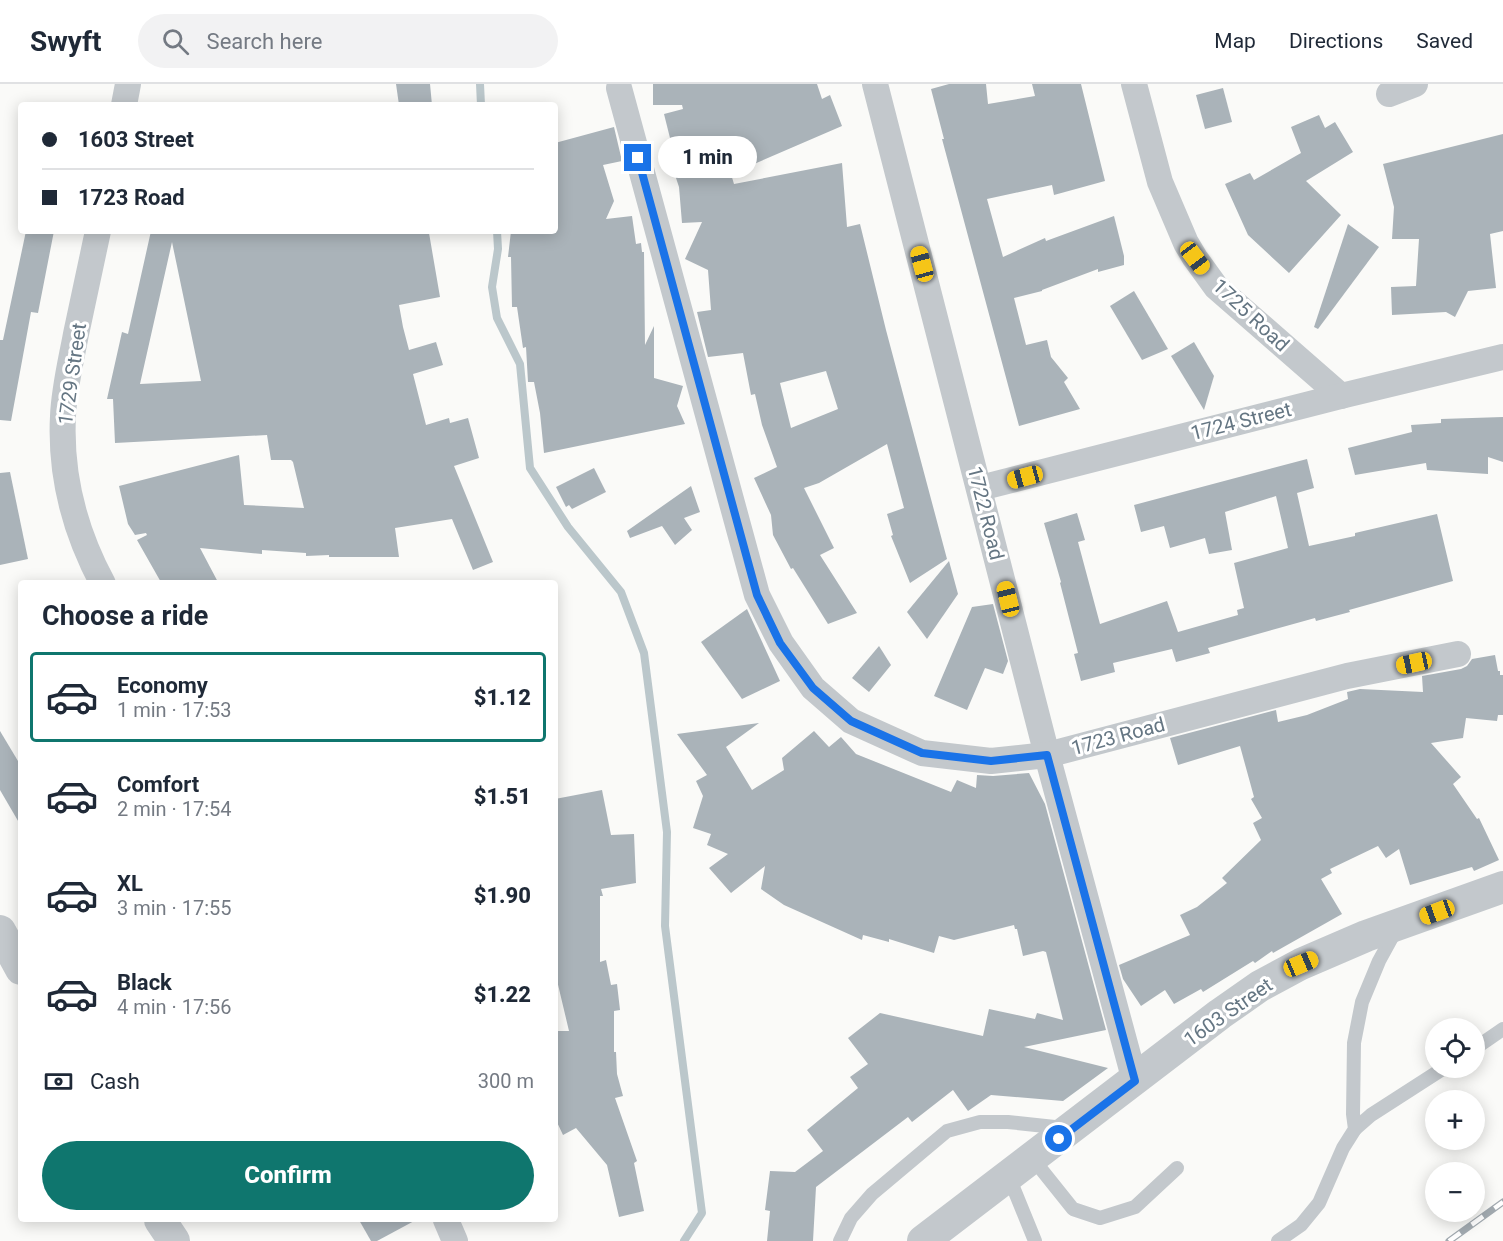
<!DOCTYPE html>
<html lang="en">
<head>
<meta charset="utf-8">
<style>
  body { margin:0; font-family:Roboto,sans-serif; background:#f2f2f3; color:#1f2937; height:100vh; display:flex; flex-direction:column; font-size:22px; white-space:nowrap }
  * { box-sizing:border-box; margin:0 }
  p { font-size:20px; color:#747a83 }
  .icon { flex:none; width:33px; height:33px; fill:none; stroke:currentColor; stroke-width:2; stroke-linecap:round; stroke-linejoin:round }
  .map { position:relative; flex:1; overflow:hidden }
  .drawer { position:absolute; left:18px; top:496px; width:540px; height:642px; display:flex; flex-direction:column; background:#fff; border-radius:6px; box-shadow:0 3px 15px #0003 }
  .drawer>* { flex:none }
  .hud { position:absolute; left:18px; top:18px; width:540px; height:132px; border-radius:6px; box-shadow:0 3px 15px #0003; display:grid; align-content:center; height:132px; padding:0 24px; background:#fff }
  .tools { position:absolute; left:1425px; top:934px; display:grid; gap:12px }
  .tools a { display:grid; place-items:center; width:60px; height:60px; border-radius:50%; background:#fff; box-shadow:0 3px 15px #0003; font-size:30px }
  .end { position:absolute; width:27px; height:27px; margin:-14px; border:8px solid #1a73e8; background:#fff; box-shadow:0 0 0 3px #fff }
  .from { border-radius:50% }
  .bubble { position:absolute; height:42px; border-radius:21px; background:#fff; box-shadow:0 3px 15px #0003; font-size:20px; font-weight:800; line-height:42px; text-align:center }
  .car { position:absolute; width:18px; height:36px; margin:-18px -9px; border-radius:8px; box-shadow:0 0 4px 2px #0007; background:linear-gradient(#f5c518 24%,#345 0 40%,#f5c518 0 76%,#345 0 86%,#f5c518 0) }
  .hud b { display:flex; align-items:center; gap:21px; height:57px; font-size:22px }
  .hud b+b { border-top:2px solid #e0e1e3 }
  .hud i { width:15px; height:15px; background:#1f2937 }
  ul { padding:0; list-style:none }
  li { display:flex; align-items:center; gap:18px; height:90px; margin:0 12px 9px; padding:0 12px; border:3px solid transparent; border-radius:6px }
  li div { flex:1 }
  li b { display:block; font-size:22px }
  li em { font-style:normal; font-weight:800 }
  li.active { border-color:#0f766e }
  li>.icon { width:54px; height:54px; stroke-width:1.5 }
  h2 { padding:0 24px; font-size:27px; line-height:72px }
  .pay { display:flex; align-items:center; gap:15px; height:66px; padding:0 24px; font-size:22px }
  .pay p { margin-inline-start:auto }
  .primary-button { display:flex; gap:12px; margin-top:auto; padding:12px 24px }
  .primary-button a { flex:1; height:69px; border-radius:36px; background:#0f766e; color:#fff; font-size:24px; font-weight:800; line-height:69px; text-align:center }
  header { display:flex; align-items:center; gap:36px; box-sizing:border-box; height:84px; padding:0 30px; background:#fff; border-bottom:2px solid #e0e1e3 }
  header strong { font-size:28px }
  nav { display:flex; gap:33px; margin-inline-start:auto; font-size:21px }
  .search { width:420px; height:54px; background:#f2f2f3; display:flex; align-items:center; gap:15px; box-sizing:border-box; padding:0 21px; border-radius:33px; color:#747a83; font-size:22px }
  .map>svg:first-child { display:block }
  .lines { fill:none; stroke-linecap:round; stroke-linejoin:round }
  .stream { stroke:#bbc7cb; stroke-width:8 }
  .building { fill:#aab3b9; fill-rule:evenodd }
  .service { stroke:#c3c8cc; stroke-width:14 }
  .minor { stroke:#c3c8cc; stroke-width:26 }
  .tertiary { stroke:#c3c8cc; stroke-width:32 }
  .rail-casing { stroke:#a2aab0; stroke-width:7 }
  .rail { stroke:#fff; stroke-width:4.5; stroke-dasharray:14; stroke-linecap:butt }
  .route { stroke:#1a73e8; stroke-width:8 }
  .labels { text-anchor:middle; dominant-baseline:central; stroke-width:6; stroke-linejoin:round; paint-order:stroke }
  .street-label { font-size:20px; fill:#657683; stroke:#fff }
</style>
</head>
<body>
<header>
<strong>Swyft</strong>
<div class="search"><svg class="icon" aria-label="search" viewBox="0 0 24 24"><circle cx="10" cy="10" r="6"/><path d="M15 15l6 6"/></svg>Search here</div>
<nav><a>Map</a><a>Directions</a><a>Saved</a></nav>
</header>
<div class="map">
<svg width="1503" height="1157" viewBox="0 0 1503 1157">
  <rect width="100%" height="100%" fill="#fafaf8"/>
  <g class="lines">
    <!-- stream -->
    <g class="stream">
      <path d="M480 0 481 21"/>
      <path d="M497 147 498 165 492 203 497 234 520 280 530 384 568 443 621 508 644 569 667 748 665 842 702 1129 684 1157"/>
    </g>
  </g>
  <!-- building -->
  <g class="building">
    <path d="M396 0H430L432 21H399Z"/>
    <path d="M653 0H817L822 15 830 11 842 42 731 90 734 100 842 79 847 143 860 140 886 246 947 475 910 499 891 452 893 451 887 430 904 424 887 360 819 399 804 404 834 464 820 471 857 529 828 540 793 484 791 485 773 451 771 431 754 394 777 383 762 341 755 310 751 311 743 269 708 273 697 228 711 226 708 186 685 175 702 138 682 139 679 103 665 61 671 58 664 30 683 25 682 21H653ZM826 287 838 325 791 344 780 299Z"/>
    <path d="M949 0H986L988 20 1035 12 1032 0H1081L1105 97 1054 111 1052 101 987 115 1003 173 1045 154 1046 157 1114 132 1124 172V181L1098 188V185L1042 206V207L1014 214 1026 261 1047 256 1051 273 1068 294 1064 298 1080 325 1019 342 942 55H944L931 5Z"/>
    <path d="M1223 4 1232 38 1205 45 1196 11Z"/>
    <path d="M1319 31 1325 44 1335 38 1353 68 1306 97 1341 131 1289 189 1248 151 1225 100 1250 89 1254 96 1301 69 1291 43Z"/>
    <path d="M614 43 622 77 603 81 614 117 606 135 632 132 636 160 641 159 642 168H644L645 261 654 242V294L683 302 677 322 685 340 544 369 540 329 534 298H528L526 263 523 264 517 223H512L511 173H508L511 147H555V59Z"/>
    <path d="M1503 50V147L1490 150 1496 204 1468 207 1455 233 1446 228 1392 231 1391 203 1416 202 1419 155H1392L1394 123 1383 80Z"/>
    <path d="M1348 140 1379 163 1318 245 1314 243Z"/>
    <path d="M26 147H54L38 229 31 228 11 337 0 336V256H3Z"/>
    <path d="M151 147H406V150L429 149 440 213 399 221 403 243 409 266 436 258 443 281 413 290 426 341 449 334 450 339 468 334 479 374 454 382 493 478 473 486 452 435 395 444 399 473H329V471L306 472V469L262 466V470L200 464 219 500H162L137 456 147 451 146 449 135 451 128 440 119 402 239 371 244 421 304 424 293 378 291 376H271L267 351 115 359 113 315H107L122 248 128 250ZM172 158 201 297 140 300Z"/>
    <path d="M1134 207 1168 265 1142 276 1110 222Z"/>
    <path d="M1194 258 1214 292 1204 326 1171 272Z"/>
    <path d="M1503 333V378L1488 373V390L1427 386 1426 379 1355 391 1348 364 1412 348 1411 341 1441 339V335Z"/>
    <path d="M1307 375 1314 404 1297 409 1309 462 1355 452V449L1437 430 1453 497 1349 526 1350 528 1316 537 1315 534 1208 564 1210 569 1176 578 1172 565 1113 579 1115 588 1081 597 1074 570 1078 569 1060 499 1061 498 1044 439 1077 429 1085 456 1078 458 1100 540 1167 517 1178 548 1238 531 1237 526 1244 524 1234 479 1288 464 1276 412 1225 428 1232 466 1209 470 1205 454 1170 464 1164 442 1141 448 1134 421Z"/>
    <path d="M594 384 606 408 572 425 569 421 566 423 556 403Z"/>
    <path d="M10 388 28 475 0 481V389Z"/>
    <path d="M691 402 700 428 684 434 692 446 675 461 662 442 630 454 627 447Z"/>
    <path d="M949 477 958 510 927 555 907 528Z"/>
    <path d="M993 520 1008 577 1003 590 985 584 967 626 934 612 972 523Z"/>
    <path d="M747 525 780 597 742 615 701 558Z"/>
    <path d="M879 562 891 581 869 608 852 594Z"/>
    <path d="M1495 571 1498 587H1500V591H1503V631H1498L1497 637 1466 634 1463 654 1431 659 1461 693 1453 700 1477 735 1479 734 1499 776 1474 787 1472 783 1410 801 1399 765 1386 774 1378 762 1330 785 1332 789 1321 795 1342 830 1273 869 1272 867 1255 879 1253 877 1203 908 1201 905 1174 920 1165 906 1141 922 1123 895 1119 881 1190 851 1180 831 1197 823 1227 799 1222 794 1261 756 1253 739 1262 734 1251 715 1254 713 1240 662 1178 681 1170 654 1276 626 1278 638 1307 631 1348 615 1347 608 1360 605 1423 608 1422 592 1461 585 1467 582 1472 575Z"/>
    <path d="M759 639 726 663 752 706 784 686 782 674 814 647 829 663 841 653 856 670 951 708 957 696 976 704 977 691 993 692 1029 689 1045 720 1106 946 1024 963 1108 984 1063 1017 991 1011 968 1027 953 1006 912 1038 908 1033 816 1103 813 1157H767L770 1127 765 1126 770 1087 795 1088 823 1067 807 1046 858 1004 850 993 868 980 848 954 880 929 983 952 989 925 1035 935 1037 929 1063 936 1046 868 1043 867 1023 872 1017 845H1015L1014 841 954 856 939 852 934 869 889 855V858L863 851 862 856 784 821 761 805 765 782 731 809 709 784 728 770 707 761 711 750 693 744 703 712 696 697 707 691 677 650Z"/>
    <path d="M0 647 21 682V742L0 706Z"/>
    <path d="M602 706 611 751 634 750 636 799 601 805 603 812H600V878L606 876 611 901 617 900 620 926 614 927V968H616L617 990 623 1012 615 1014 637 1077 634 1079 644 1127 619 1133 607 1081 576 1044 563 1051 555 1034V947H569L555 888V715Z"/>
    <path d="M359 1136H416L377 1157H371Z"/>
  </g>
  <g class="lines">
    <!-- service -->
    <g class="service">
      <path d="M1474 965 1503 945"/>
      <path d="M1355 1045 1371 1031 1444 984"/>
      <path d="M1033 1075 1073 1125 1100 1134 1135 1123 1177 1084"/>
      <path d="M1009 1093 1035 1157"/>
      <path d="M840 1157 851 1134 872 1110 947 1047 980 1038H1008L1064 1044"/>
      <path d="M1278 1157 1301 1141 1319 1119 1343 1064 1355 1045 1353 1030 1354 959 1362 918 1379 877 1396 846"/>
    </g>
    <!-- minor -->
    <g class="minor">
      <path d="M875 0 1047 671 1135 997"/>
      <path d="M1134 0 1160 98 1186 159 1195 174 1216 203 1341 312"/>
      <path d="M619 4 757 511 781 559 813 604 851 637 922 669 991 677 1047 671 1347 592 1458 570"/>
      <path d="M1389 10 1415 0"/>
      <path d="M124 21 128 0"/>
      <path d="M98 147C91 181 83 216 76 250 71 277 64 305 63 332 60 390 75 448 103 500"/>
      <path d="M980 404 1341 312 1503 273"/>
      <path d="M446 1136 455 1157"/>
    </g>
    <!-- tertiary -->
    <g class="tertiary">
      <path d="M0 847 21 885"/>
      <path d="M160 1136 174 1157"/>
      <path d="M923 1157 1220 930 1260 902 1301 880 1366 852 1503 803"/>
    </g>
    <defs>
      <path id="rail" d="M1449 1157 1503 1118"/>
    </defs>
    <!-- rail casing -->
    <use href="#rail" class="rail-casing"/>
    <!-- rail -->
    <use href="#rail" class="rail"/>
  </g>
  <g class="lines">
    <!-- route -->
    <path class="route" d="M638 74 757 511 780 559 813 604 851 637 922 669 991 677 1047 671 1135 997 1059 1055"/>
  </g>
  <g class="labels">
    <!-- street labels -->
    <g class="street-label">
      <text transform="translate(1251 231) rotate(43)">1725 Road</text>
      <text transform="translate(72 290) rotate(-82)">1729 Street</text>
      <text transform="translate(1241 337) rotate(-14)">1724 Street</text>
      <text transform="translate(986 429) rotate(76)">1722 Road</text>
      <text transform="translate(1118 652) rotate(-15)">1723 Road</text>
      <text transform="translate(1228 928) rotate(-35)">1603 Street</text>
    </g>
  </g>
</svg>
<div class="tools">
<a><svg class="icon" aria-label="locate" viewBox="0 0 24 24"><circle cx="12" cy="12" r="6"/><path d="M12 2v4M12 18v4M2 12h4M18 12h4"/></svg></a>
<a>+</a>
<a>−</a>
</div>
<i class="end from" style="left:1059px;top:1055px"></i>
<i class="end" style="left:638px;top:74px"></i>
<div class="bubble" style="left:658px;top:52px;width:99px">1 min</div>
<i class="car" style="left:1195px;top:174px;rotate:143deg"></i>
<i class="car" style="left:922px;top:180px;rotate:345deg"></i>
<i class="car" style="left:1025px;top:393px;rotate:255deg"></i>
<i class="car" style="left:1008px;top:515px;rotate:346deg"></i>
<i class="car" style="left:1414px;top:579px;rotate:258deg"></i>
<i class="car" style="left:1437px;top:828px;rotate:250deg"></i>
<i class="car" style="left:1301px;top:880px;rotate:67deg"></i>
<div class="hud">
<b><i class="from"></i>1603 Street</b>
<b><i></i>1723 Road</b>
</div>
<section class="drawer">
<h2>Choose a ride</h2>
<ul>
<li class="active"><svg class="icon" aria-label="car" viewBox="0 0 24 24"><path d="M5 17H2v-5l4-1 3-4h7l3 4 3 1v5h-3M9 17h6M6 11h13"/><circle cx="7" cy="17" r="2"/><circle cx="17" cy="17" r="2"/></svg><div><b>Economy</b><p>1 min · 17:53</p></div><em>$1.12</em></li>
<li><svg class="icon" aria-label="car" viewBox="0 0 24 24"><path d="M5 17H2v-5l4-1 3-4h7l3 4 3 1v5h-3M9 17h6M6 11h13"/><circle cx="7" cy="17" r="2"/><circle cx="17" cy="17" r="2"/></svg><div><b>Comfort</b><p>2 min · 17:54</p></div><em>$1.51</em></li>
<li><svg class="icon" aria-label="car" viewBox="0 0 24 24"><path d="M5 17H2v-5l4-1 3-4h7l3 4 3 1v5h-3M9 17h6M6 11h13"/><circle cx="7" cy="17" r="2"/><circle cx="17" cy="17" r="2"/></svg><div><b>XL</b><p>3 min · 17:55</p></div><em>$1.90</em></li>
<li><svg class="icon" aria-label="car" viewBox="0 0 24 24"><path d="M5 17H2v-5l4-1 3-4h7l3 4 3 1v5h-3M9 17h6M6 11h13"/><circle cx="7" cy="17" r="2"/><circle cx="17" cy="17" r="2"/></svg><div><b>Black</b><p>4 min · 17:56</p></div><em>$1.22</em></li>
</ul>
<div class="pay"><svg class="icon" aria-label="cash" viewBox="0 0 24 24"><path d="M3 7h18v10H3z"/><circle cx="12" cy="12" r="2"/></svg>Cash<p>300 m</p></div>
<div class="primary-button"><a>Confirm</a></div>
</section>
</div>
</body>
</html>
